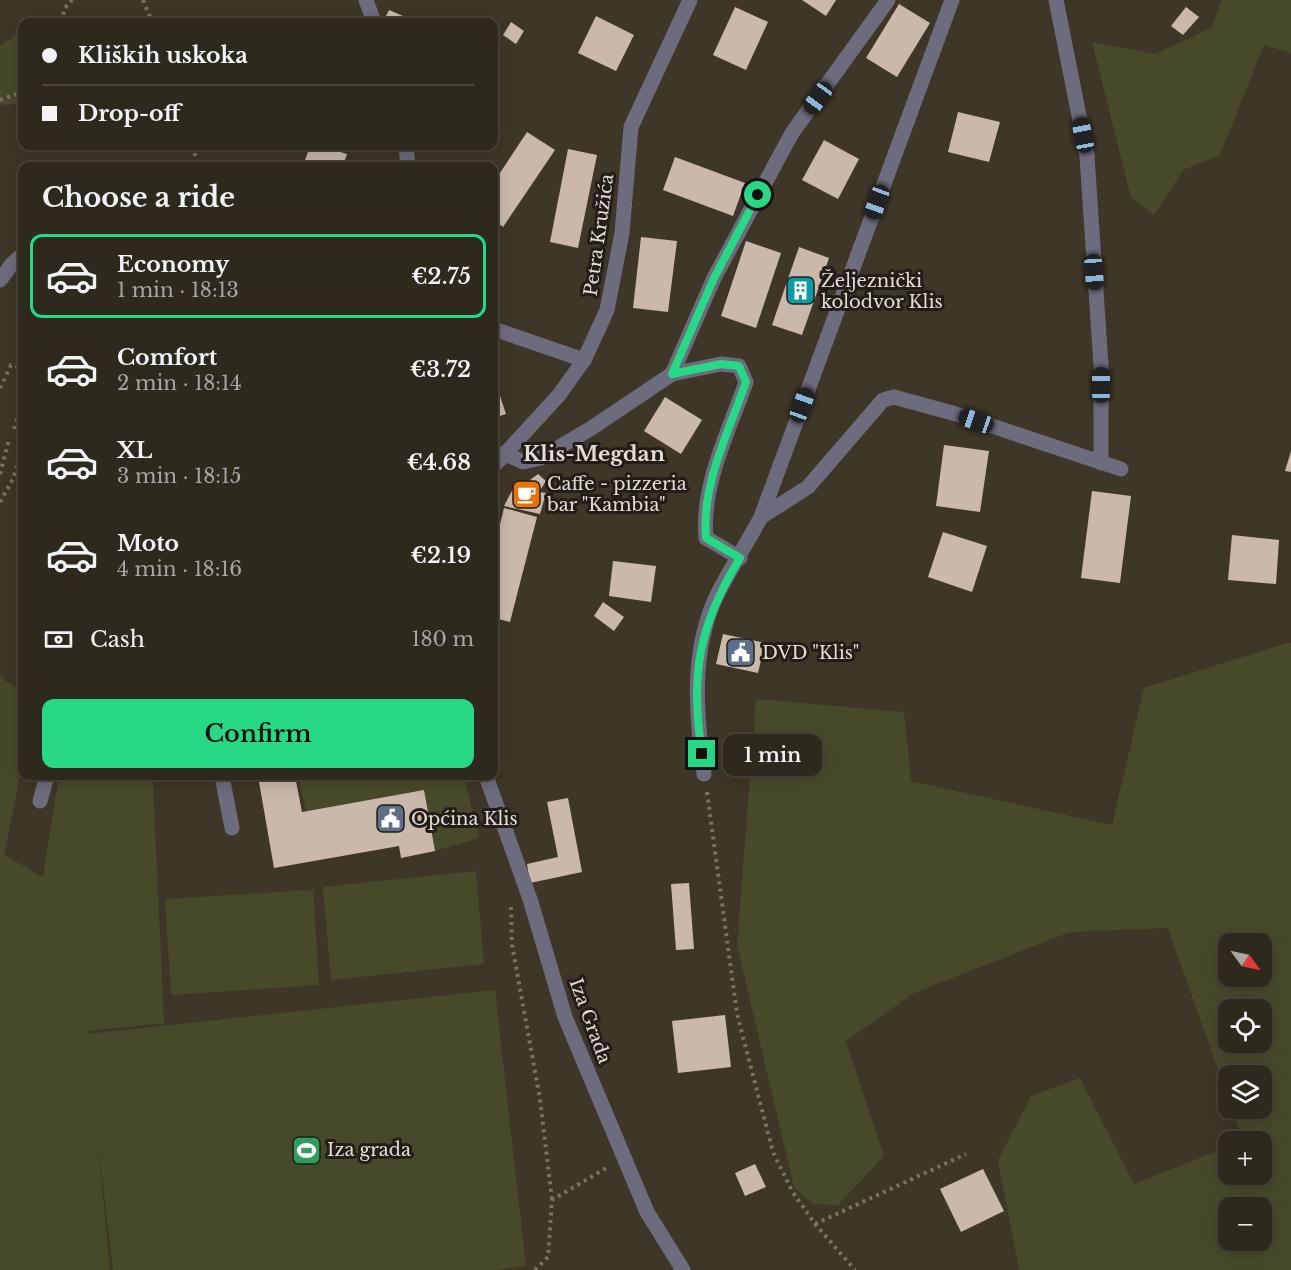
<!DOCTYPE html>
<html lang="en">
<head>
<meta charset="utf-8">
<style>
  body { margin:0; font-family:"Libre Baskerville",serif; background:#363126; color:#f1f3f6; height:100vh; display:flex; flex-direction:column; font-size:22px; white-space:nowrap }
  * { box-sizing:border-box; margin:0 }
  p { font-size:20px; color:#a7a6a4 }
  .icon { flex:none; width:33px; height:33px; fill:none; stroke:currentColor; stroke-width:2; stroke-linecap:round; stroke-linejoin:round }
  .map { position:relative; flex:1; overflow:hidden }
  .panel { position:absolute; left:18px; top:162px; width:480px; height:618px; display:flex; flex-direction:column; background:#2e291d; border-radius:12px; box-shadow:0 3px 15px #0003,0 0 0 2px #49453b }
  .panel>* { flex:none }
  .hud { position:absolute; left:18px; top:18px; width:480px; height:132px; border-radius:12px; box-shadow:0 3px 15px #0003,0 0 0 2px #49453b; display:grid; align-content:center; height:132px; padding:0 24px; background:#2e291d }
  .needle { width:39px; rotate:123deg }
  .fabs { position:absolute; left:1218px; top:933px; display:grid; gap:12px }
  .fabs a { display:grid; place-items:center; width:54px; height:54px; border-radius:12px; background:#2e291d; box-shadow:0 3px 15px #0003,0 0 0 2px #49453b; font-size:30px }
  .end { position:absolute; width:27px; height:27px; margin:-14px; border:8px solid #27d885; background:#111; box-shadow:0 0 0 3px #111 }
  .from { border-radius:50% }
  .bubble { position:absolute; height:42px; border-radius:12px; background:#2e291d; box-shadow:0 3px 15px #0003,0 0 0 2px #49453b; font-size:20px; font-weight:600; line-height:42px; text-align:center }
  .car { position:absolute; width:18px; height:36px; margin:-18px -9px; border-radius:8px; box-shadow:0 0 4px 2px #0007; background:linear-gradient(#222 24%,#8ab4d8 0 40%,#222 0 76%,#8ab4d8 0 86%,#222 0) }
  .hud b { display:flex; align-items:center; gap:21px; height:57px; font-size:22px }
  .hud b+b { border-top:2px solid #49453b }
  .hud i { width:15px; height:15px; background:#f1f3f6 }
  ul { padding:0; list-style:none }
  li { display:flex; align-items:center; gap:18px; height:84px; margin:0 12px 9px; padding:0 12px; border:3px solid transparent; border-radius:12px }
  li div { flex:1 }
  li b { display:block; font-size:22px }
  li em { font-style:normal; font-weight:600 }
  li.selected { border-color:#27d885 }
  li>.icon { width:54px; height:54px; stroke-width:1.5 }
  h2 { padding:0 24px; font-size:27px; line-height:72px }
  .pay { display:flex; align-items:center; gap:15px; height:66px; padding:0 24px; font-size:22px }
  .pay p { margin-inline-start:auto }
  .action { display:flex; gap:12px; margin-top:auto; padding:12px 24px }
  .action a { flex:1; height:69px; border-radius:12px; background:#27d885; color:#111; font-size:24px; font-weight:600; line-height:69px; text-align:center }
  .map>svg:first-child { display:block }
  .green { fill:#474a2a; fill-rule:evenodd }
  .building { fill:#cab9ab }
  .lines { fill:none; stroke-linecap:round; stroke-linejoin:round }
  .path { stroke:#797365; stroke-width:4; stroke-dasharray:3 4.5; stroke-linecap:butt }
  .service { stroke:#6d6b7e; stroke-width:15 }
  .minor { stroke:#6d6b7e; stroke-width:15 }
  .tertiary { stroke:#6d6b7e; stroke-width:15 }
  .route { stroke:#27d885; stroke-width:8 }
  .labels { text-anchor:middle; dominant-baseline:central; stroke-width:6; stroke-linejoin:round; paint-order:stroke }
  .street-label { font-size:18px; fill:#e2ded4; stroke:#221e17 }
  .poi-label { font-size:18px; fill:#e2ded4; stroke:#221e17; text-anchor:start }
  .quarter-label { font-size:21px; font-weight:bold; fill:#e2ded4; stroke:#221e17 }
</style>
</head>
<body>
<div class="map">
<svg width="1291" height="1270" viewBox="0 0 1291 1270">
  <rect width="100%" height="100%" fill="#3e3727"/>
  <!-- green -->
  <g class="green">
    <path d="M1222 0H1291V53L1264 45 1220 155 1183 170 1154 215 1131 197 1092 42 1155 54 1211 28Z"/>
    <path d="M22 30V103L0 105V46Z"/>
    <path d="M1287 643H1291V1270H1019L998 1160 1031 1096 1080 1078 1134 1184 1228 1147V1174H1262V1142L1243 1141 1232 1109 1262 1108V1076H1228V1098L1168 928 1070 932 914 993 846 1041 884 1156 838 1205 812 1204 794 1187 737 945 756 699 904 712 911 781 1112 825 1144 688ZM1228 944H1262V976H1228ZM1228 1010H1262V1042H1228ZM1228 1208H1262V1240H1228Z"/>
    <path d="M0 677 22 692V765L4 855 43 877 59 776H155L153 784 164 1023 87 1031V1034L495 990 526 1266 493 1270H113L98 1141 110 1270H0Z"/>
    <path d="M298 776H464L479 838 435 851 424 790 306 811Z"/>
    <path d="M476 871 484 964 331 980 323 887Z"/>
    <path d="M313 890 319 985 171 995 165 899Z"/>
  </g>
  <!-- building -->
  <g class="building">
    <path d="M802 0H836L826 16Z"/>
    <path d="M899 4 930 23 897 77 866 58Z"/>
    <path d="M735 7 768 22 746 70 713 55Z"/>
    <path d="M1186 7 1199 17 1183 35 1171 26Z"/>
    <path d="M389 10 417 22H383Z"/>
    <path d="M596 16 634 35 616 71 578 53Z"/>
    <path d="M511 22 524 31 516 44 503 35Z"/>
    <path d="M958 112 1000 122 989 162 948 152Z"/>
    <path d="M527 132 555 150 503 227 494 220V182Z"/>
    <path d="M824 140 859 159 838 199 802 180Z"/>
    <path d="M310 146H321L347 154 343 166H303Z"/>
    <path d="M568 149 597 155 578 248 550 242Z"/>
    <path d="M675 157 745 183 733 216 663 190Z"/>
    <path d="M641 237 677 241 668 312 633 308Z"/>
    <path d="M746 241 781 253 756 328 721 316Z"/>
    <path d="M799 247 829 258 802 335 772 325Z"/>
    <path d="M497 387 506 414 494 418V388Z"/>
    <path d="M665 397 702 420 681 454 644 431Z"/>
    <path d="M944 445 989 451 980 512 936 506Z"/>
    <path d="M1291 451V472L1285 471Z"/>
    <path d="M538 474 546 481 539 492 546 493 540 514 504 506 515 485 522 486Z"/>
    <path d="M1092 491 1131 496 1120 583 1081 578Z"/>
    <path d="M504 508 537 517 510 622 494 618V549Z"/>
    <path d="M943 532 987 546 972 592 928 577Z"/>
    <path d="M1232 535 1279 540 1276 584 1228 580Z"/>
    <path d="M613 561 656 566 651 602 609 596Z"/>
    <path d="M603 602 624 617 614 631 594 616Z"/>
    <path d="M723 634 765 643 758 673 716 664Z"/>
    <path d="M258 776H295L302 812 424 790 435 851 401 858 399 846 274 868Z"/>
    <path d="M568 798 582 872 530 883 527 864 558 857 547 802Z"/>
    <path d="M689 883 694 949 676 950 671 884Z"/>
    <path d="M725 1015 731 1067 678 1073 672 1021Z"/>
    <path d="M755 1164 766 1187 745 1196 735 1173Z"/>
    <path d="M983 1169 1004 1211 961 1232 940 1189Z"/>
  </g>
  <g class="lines">
    <!-- path -->
    <g class="path">
      <path d="M143 0 152 22"/>
      <path d="M61 22 65 8 72 0"/>
      <path d="M0 100 22 92"/>
      <path d="M192 146 199 166"/>
      <path d="M0 388 11 365 22 368V371"/>
      <path d="M14 429 22 403"/>
      <path d="M0 474 9 440"/>
      <path d="M0 502 13 479 22 452"/>
      <path d="M707 792 737 1014 773 1152 792 1191 815 1224 855 1270"/>
      <path d="M511 907 512 945 540 1099 552 1200"/>
      <path d="M815 1224 966 1154"/>
      <path d="M535 1270 548 1257 552 1200 608 1167"/>
    </g>
    <!-- service -->
    <g class="service">
      <path d="M0 280 12 264 22 255"/>
      <path d="M222 776 232 828"/>
      <path d="M40 801 47 776"/>
    </g>
    <!-- minor -->
    <g class="minor">
      <path d="M366 0 374 22"/>
      <path d="M1056 0 1087 156 1101 365V463"/>
      <path d="M406 146 408 166"/>
      <path d="M494 329 584 360"/>
      <path d="M672 374 714 278 792 133 888 0"/>
      <path d="M504 453 523 462 541 458 590 429 672 374 721 364 739 366 746 382C729 431 701 485 706 538L740 558"/>
      <path d="M761 517 808 487 883 400 894 397 956 414 1121 469"/>
      <path d="M704 774C696 714 690 649 718 593 731 568 747 543 761 517L952 0"/>
    </g>
    <!-- tertiary -->
    <g class="tertiary">
      <path d="M494 466 559 395 584 360 607 310 622 233 631 127 690 0"/>
      <path d="M486 776 530 899 565 1017 647 1212 683 1270"/>
    </g>
  </g>
  <g class="lines">
    <!-- route -->
    <path class="route" d="M702 754C690 676 698 626 740 558L706 538C701 485 729 431 746 382L739 366 721 364 672 374 714 278 758 195"/>
  </g>
  <!-- icons -->
  <defs>
    <symbol id="building-square" viewBox="-11 -11 22 22"><rect x="-9" y="-9" width="18" height="18" rx="4" fill="#0f9aa8" stroke="#221e17"/><path d="M-4-6H4V6H1V3H-1V6H-4ZM-2.5-4.3h1.7v1.8h-1.7ZM.8-4.3h1.7v1.8H.8ZM-2.5-1h1.7V.8h-1.7ZM.8-1h1.7V.8H.8Z" fill="#fff"/></symbol>
    <symbol id="cafe-square" viewBox="-11 -11 22 22"><rect x="-9" y="-9" width="18" height="18" rx="4" fill="#e8710a" stroke="#221e17"/><path d="M-5.5-4.5H6V0H3Q3 3.5 0 3.5H-2.5Q-5.5 3.5-5.5 0ZM3-3.2v2h1.7v-2ZM-6 4.5H4V6H-6Z" fill="#fff"/></symbol>
    <symbol id="civic-square" viewBox="-11 -11 22 22"><rect x="-9" y="-9" width="18" height="18" rx="4" fill="#5c6f8a" stroke="#221e17"/><path d="M-.6-6.5H3V-4.5H.6V-3L4-1V1h2V6H-6V1h2V-1L-.6-3ZM-1.2 2.5V6h2.4V2.5Z" fill="#fff"/></symbol>
    <symbol id="stadium-square" viewBox="-11 -11 22 22"><rect x="-9" y="-9" width="18" height="18" rx="4" fill="#2e9e5b" stroke="#221e17"/><path d="M0-5a6.5 5 0 1 0 0 10a6.5 5 0 1 0 0-10ZM-3.5-1.8h7v3.6h-7Z" fill="#fff"/></symbol>
  </defs>
  <g fill-rule="evenodd">
    <use href="#building-square" x="784" y="274" width="33" height="33"/>
    <use href="#cafe-square" x="510" y="478" width="33" height="33"/>
    <use href="#civic-square" x="724" y="636" width="33" height="33"/>
    <use href="#civic-square" x="374" y="802" width="33" height="33"/>
    <use href="#stadium-square" x="290" y="1134" width="33" height="33"/>
  </g>
  <g class="labels">
    <!-- street labels -->
    <g class="street-label">
      <text transform="translate(599 235) rotate(-82)">Petra Kružića</text>
      <text transform="translate(590 1021) rotate(70)">Iza Grada</text>
    </g>
    <!-- poi labels -->
    <g class="poi-label">
      <text x="821" y="281">Željeznički<tspan x="821" dy="21">kolodvor Klis</tspan></text>
      <text x="547" y="484">Caffe - pizzeria<tspan x="547" dy="21">bar "Kambia"</tspan></text>
      <text x="762" y="653">DVD "Klis"</text>
      <text x="411" y="819">Općina Klis</text>
      <text x="327" y="1150">Iza grada</text>
    </g>
    <!-- quarter labels -->
    <g class="quarter-label">
      <text x="594" y="454">Klis-Megdan</text>
    </g>
  </g>
</svg>
<div class="fabs">
<a><svg class="needle" viewBox="-14 -14 28 28"><path d="M0-13l5 13h-10z" fill="#e53935"/><path d="M0 13l5-13h-10z" fill="#a7a6a4"/></svg></a>
<a><svg class="icon" aria-label="locate" viewBox="0 0 24 24"><circle cx="12" cy="12" r="6"/><path d="M12 2v4M12 18v4M2 12h4M18 12h4"/></svg></a>
<a><svg class="icon" aria-label="layers" viewBox="0 0 24 24"><path d="M12 4l9 5-9 5-9-5zM3 14l9 5 9-5"/></svg></a>
<a>+</a>
<a>−</a>
</div>
<i class="end from" style="left:758px;top:195px"></i>
<i class="end" style="left:702px;top:754px"></i>
<div class="bubble" style="left:723px;top:734px;width:99px">1 min</div>
<i class="car" style="left:818px;top:98px;rotate:216deg"></i>
<i class="car" style="left:1083px;top:135px;rotate:349deg"></i>
<i class="car" style="left:877px;top:202px;rotate:200deg"></i>
<i class="car" style="left:1094px;top:272px;rotate:176deg"></i>
<i class="car" style="left:1101px;top:385px;rotate:0deg"></i>
<i class="car" style="left:802px;top:405px;rotate:20deg"></i>
<i class="car" style="left:976px;top:421px;rotate:289deg"></i>
<div class="hud">
<b><i class="from"></i>Kliških uskoka</b>
<b><i></i>Drop-off</b>
</div>
<section class="panel">
<h2>Choose a ride</h2>
<ul>
<li class="selected"><svg class="icon" aria-label="car" viewBox="0 0 24 24"><path d="M5 17H2v-5l4-1 3-4h7l3 4 3 1v5h-3M9 17h6M6 11h13"/><circle cx="7" cy="17" r="2"/><circle cx="17" cy="17" r="2"/></svg><div><b>Economy</b><p>1 min · 18:13</p></div><em>€2.75</em></li>
<li><svg class="icon" aria-label="car" viewBox="0 0 24 24"><path d="M5 17H2v-5l4-1 3-4h7l3 4 3 1v5h-3M9 17h6M6 11h13"/><circle cx="7" cy="17" r="2"/><circle cx="17" cy="17" r="2"/></svg><div><b>Comfort</b><p>2 min · 18:14</p></div><em>€3.72</em></li>
<li><svg class="icon" aria-label="car" viewBox="0 0 24 24"><path d="M5 17H2v-5l4-1 3-4h7l3 4 3 1v5h-3M9 17h6M6 11h13"/><circle cx="7" cy="17" r="2"/><circle cx="17" cy="17" r="2"/></svg><div><b>XL</b><p>3 min · 18:15</p></div><em>€4.68</em></li>
<li><svg class="icon" aria-label="car" viewBox="0 0 24 24"><path d="M5 17H2v-5l4-1 3-4h7l3 4 3 1v5h-3M9 17h6M6 11h13"/><circle cx="7" cy="17" r="2"/><circle cx="17" cy="17" r="2"/></svg><div><b>Moto</b><p>4 min · 18:16</p></div><em>€2.19</em></li>
</ul>
<div class="pay"><svg class="icon" aria-label="cash" viewBox="0 0 24 24"><path d="M3 7h18v10H3z"/><circle cx="12" cy="12" r="2"/></svg>Cash<p>180 m</p></div>
<div class="action"><a>Confirm</a></div>
</section>
</div>
</body>
</html>
